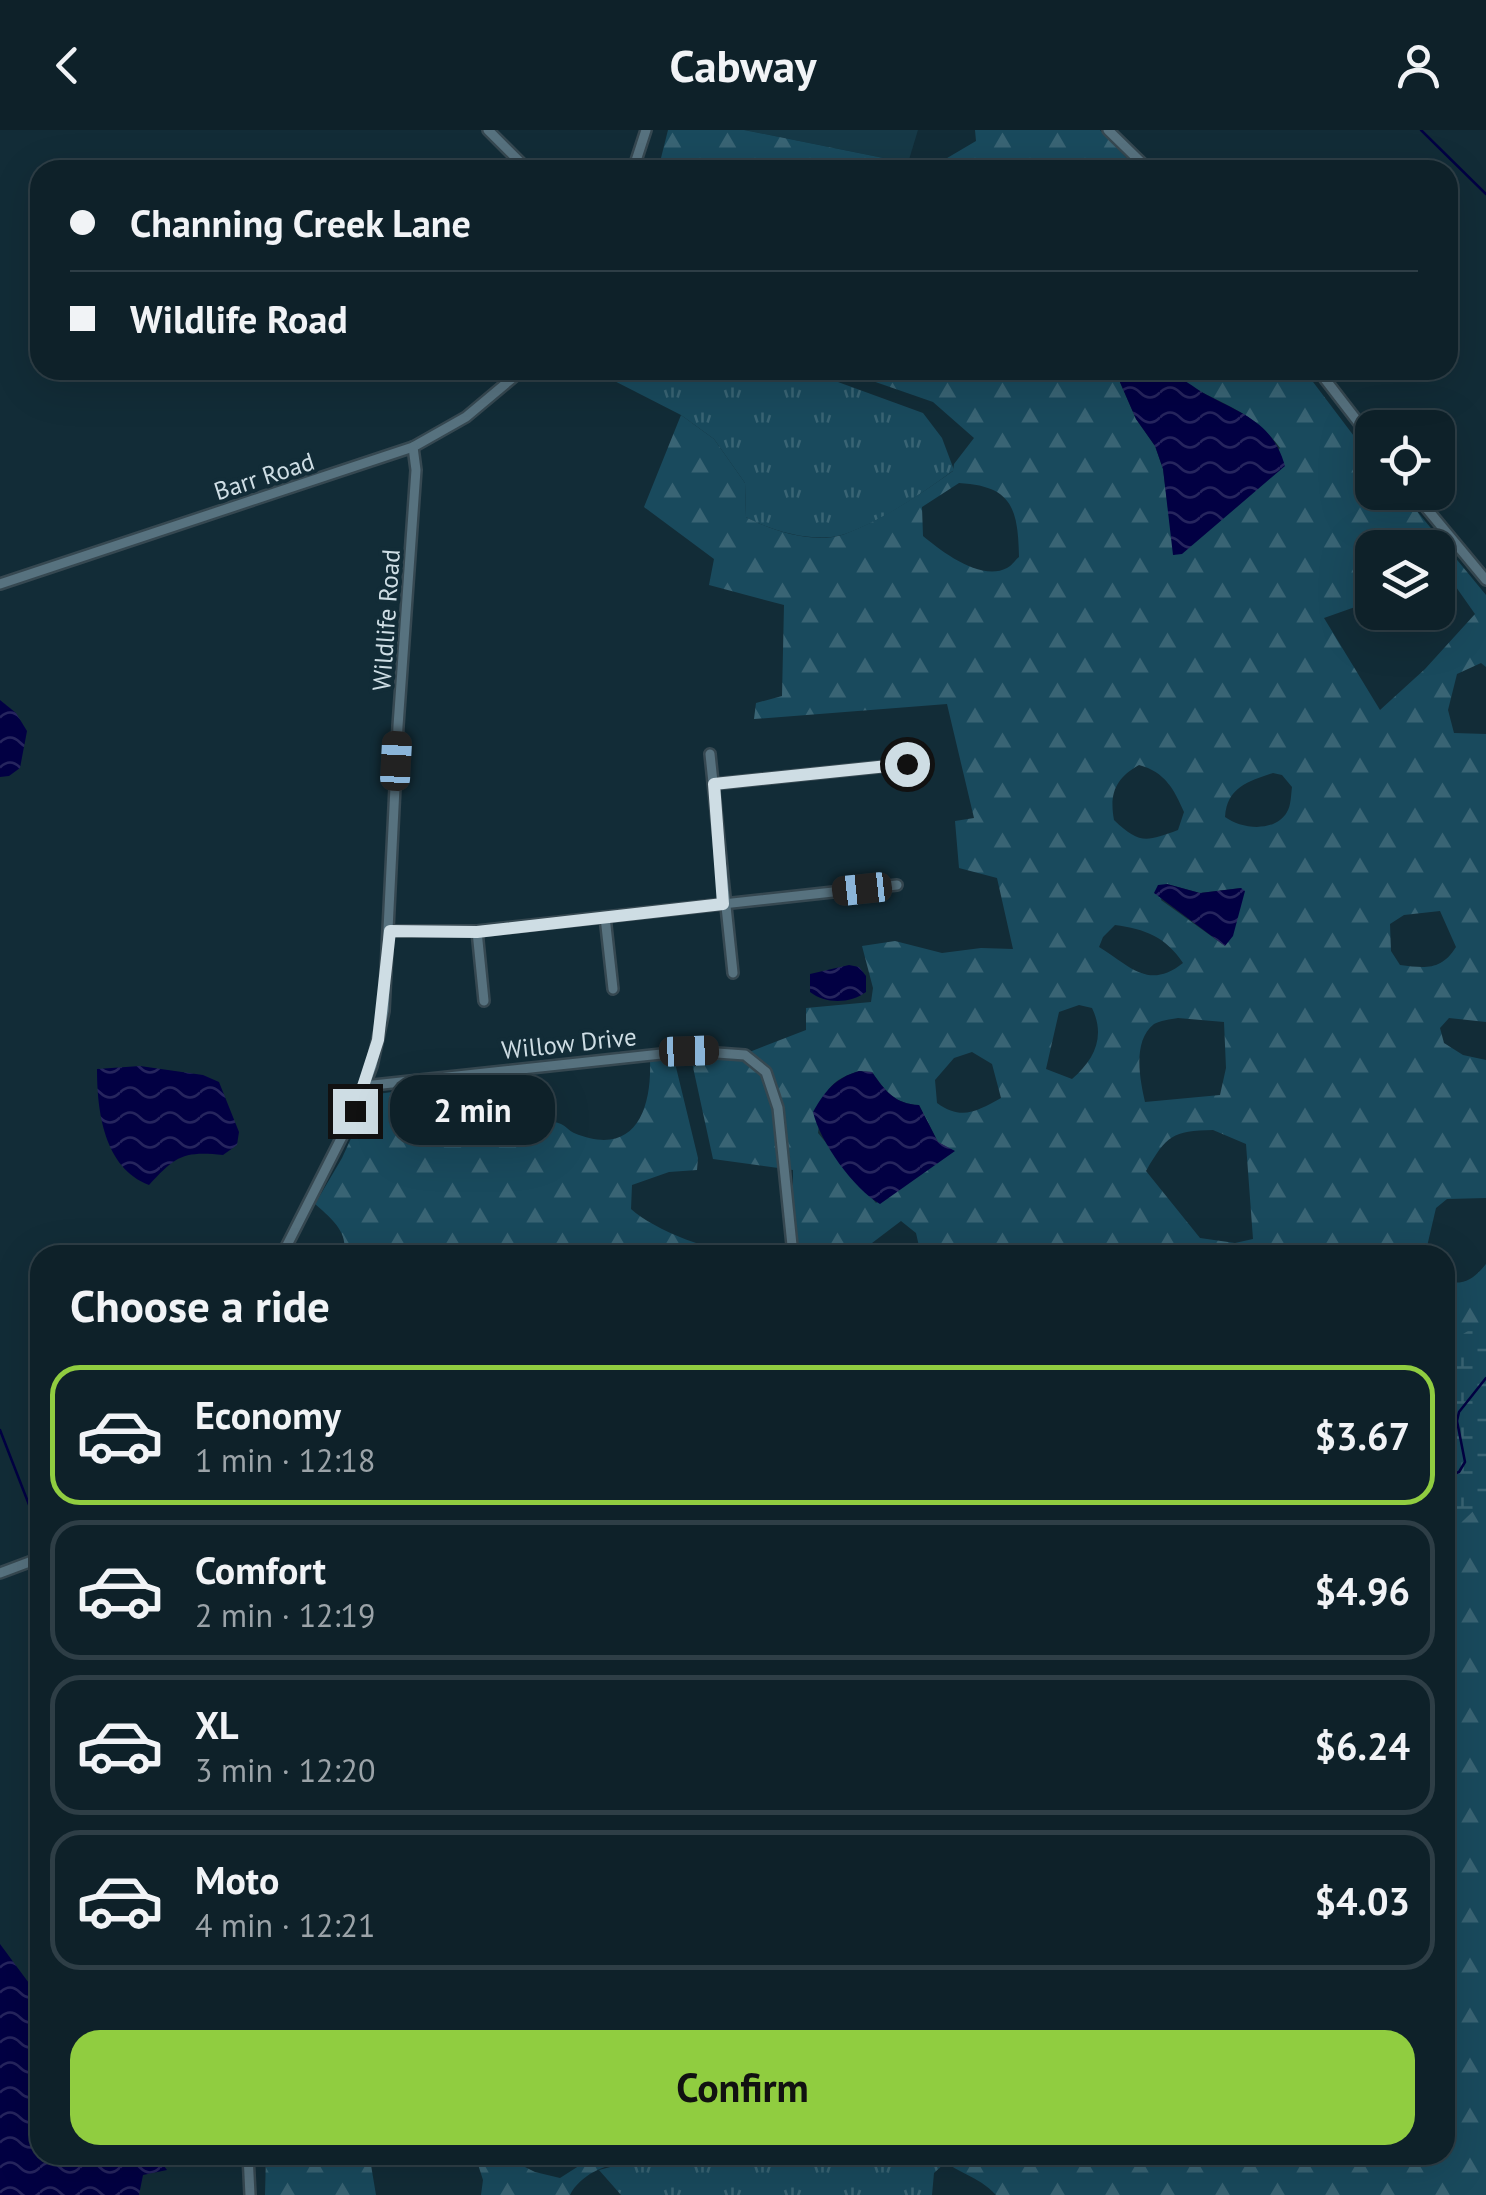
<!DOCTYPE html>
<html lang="en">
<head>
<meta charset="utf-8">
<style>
  body { margin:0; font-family:"PT Sans",sans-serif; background:#1c2e35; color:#f1f3f6; height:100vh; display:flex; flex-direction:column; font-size:38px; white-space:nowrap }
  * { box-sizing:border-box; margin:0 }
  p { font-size:32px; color:#9ba3a8 }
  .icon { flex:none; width:55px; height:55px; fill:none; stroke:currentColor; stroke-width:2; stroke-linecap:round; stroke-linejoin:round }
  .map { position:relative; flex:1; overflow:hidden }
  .sheet { position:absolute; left:30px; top:1115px; width:1425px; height:920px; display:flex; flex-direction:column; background:#0e2129; border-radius:30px; box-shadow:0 10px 40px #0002,0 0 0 2px #2e3e46 }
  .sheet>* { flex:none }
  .banner { position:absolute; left:30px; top:30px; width:1428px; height:220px; border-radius:30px; box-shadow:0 10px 40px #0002,0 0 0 2px #2e3e46; display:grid; align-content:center; height:220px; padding:0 40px; background:#0e2129 }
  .fabs { position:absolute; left:1355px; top:280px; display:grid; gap:20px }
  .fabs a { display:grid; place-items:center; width:100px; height:100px; border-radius:20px; background:#0e2129; box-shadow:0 10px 40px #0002,0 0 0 2px #2e3e46; font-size:50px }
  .end { position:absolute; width:45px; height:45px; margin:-22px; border:12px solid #cedde4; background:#111; box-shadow:0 0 0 5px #111 }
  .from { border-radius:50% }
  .bubble { position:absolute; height:70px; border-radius:30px; background:#0e2129; box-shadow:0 10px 40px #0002,0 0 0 2px #2e3e46; font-size:32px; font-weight:700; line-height:70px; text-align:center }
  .car { position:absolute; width:30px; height:60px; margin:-30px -15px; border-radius:12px; box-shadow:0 0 8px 2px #0007; background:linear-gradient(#222 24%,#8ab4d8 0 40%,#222 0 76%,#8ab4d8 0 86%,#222 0) }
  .banner b { display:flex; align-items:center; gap:35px; height:95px; font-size:38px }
  .banner b+b { border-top:2px solid #2e3e46 }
  .banner i { width:25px; height:25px; background:#f1f3f6 }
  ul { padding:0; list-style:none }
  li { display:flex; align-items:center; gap:30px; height:140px; margin:0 20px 15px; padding:0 20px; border:5px solid #2e3e46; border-radius:30px }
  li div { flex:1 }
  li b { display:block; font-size:38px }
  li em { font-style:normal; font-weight:700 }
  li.on { border-color:#90cd40 }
  li>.icon { width:90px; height:90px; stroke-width:1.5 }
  h2 { padding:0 40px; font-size:45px; line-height:120px }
  .cta { display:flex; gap:20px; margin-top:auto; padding:20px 40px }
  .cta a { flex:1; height:115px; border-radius:30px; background:#90cd40; color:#111; font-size:40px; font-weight:700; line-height:115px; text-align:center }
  header { display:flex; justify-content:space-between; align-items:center; height:130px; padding:0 40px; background:#0e2129; font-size:45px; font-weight:700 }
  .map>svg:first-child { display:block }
  .built { fill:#163947 }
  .grass { fill:url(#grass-tufts) }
  .forest { fill:url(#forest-firs); fill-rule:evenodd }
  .wetland { fill:url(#wetland-marsh) }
  .water { fill:url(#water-waves) }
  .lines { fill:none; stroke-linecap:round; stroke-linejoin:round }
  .stream { stroke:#020043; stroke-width:2.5 }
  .minor-casing { stroke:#364851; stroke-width:14 }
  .minor { stroke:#57727f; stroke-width:9 }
  .route { stroke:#cedde4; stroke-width:12 }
  .labels { text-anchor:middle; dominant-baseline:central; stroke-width:8; stroke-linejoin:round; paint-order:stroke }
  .street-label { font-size:25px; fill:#cedde4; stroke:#122c37 }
</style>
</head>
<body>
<header><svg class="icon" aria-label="back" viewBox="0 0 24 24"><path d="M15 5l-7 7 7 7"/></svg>Cabway<svg class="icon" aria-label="person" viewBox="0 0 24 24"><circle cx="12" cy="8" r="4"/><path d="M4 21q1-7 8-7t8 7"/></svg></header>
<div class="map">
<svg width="1486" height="2065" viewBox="0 0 1486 2065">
  <defs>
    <pattern id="grass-tufts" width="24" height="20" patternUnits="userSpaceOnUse" patternTransform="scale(2.5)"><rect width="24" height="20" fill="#194a5d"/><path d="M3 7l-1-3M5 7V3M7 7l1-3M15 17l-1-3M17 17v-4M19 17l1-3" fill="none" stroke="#396474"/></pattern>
    <pattern id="forest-firs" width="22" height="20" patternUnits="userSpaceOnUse" patternTransform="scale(2.5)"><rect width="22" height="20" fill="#194a5d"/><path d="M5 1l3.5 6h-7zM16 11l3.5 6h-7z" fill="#396474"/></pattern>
    <pattern id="wetland-marsh" width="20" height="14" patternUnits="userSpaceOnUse" patternTransform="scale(2.5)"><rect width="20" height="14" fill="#194a5d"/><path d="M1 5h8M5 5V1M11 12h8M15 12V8" fill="none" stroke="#396474"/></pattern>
    <pattern id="water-waves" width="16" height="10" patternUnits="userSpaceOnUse" patternTransform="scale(2.5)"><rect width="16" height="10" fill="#020043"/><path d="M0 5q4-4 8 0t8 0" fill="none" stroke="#26255e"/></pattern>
  </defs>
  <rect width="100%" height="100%" fill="#122c37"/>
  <!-- built -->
  <path class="built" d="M744 0H918L908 33Z"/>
  <!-- grass -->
  <g class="grass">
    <path d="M593 240H805L923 283 942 308 954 340C921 364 882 391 845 404 817 414 770 401 746 387L745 353 714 309 681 285Z"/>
    <path d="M701 2025H938L945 2033 934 2043 932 2065H621L599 2040 637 2030Z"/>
  </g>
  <!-- forest -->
  <g class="forest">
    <path d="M668 0H744L908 33 937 34 976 11 975 0H1100L1138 40H658Z"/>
    <path d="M841 240H1112L1119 250 1136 289 1155 316 1163 339 1174 425 1280 318C1248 274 1207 272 1166 240H1304L1372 330V362L1402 363 1486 465V537L1481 533 1457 544 1448 580 1454 603 1486 604V892L1449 888 1440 898 1444 913 1463 925 1486 930V1068L1447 1069 1436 1078 1425 1125H921L916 1103 901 1091 872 1113H851L854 1125H343C350 1103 331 1088 315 1074L342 1028 371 965 517 944 521 991C533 992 551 989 561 994 566 996 569 1001 574 1003 634 1028 652 981 650 930L674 929 698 1028 697 1040 669 1042 632 1055 631 1079C661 1106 751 1139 788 1117L793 1074V1040L713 1029 691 928 752 921 806 900V878L871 872 873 858 862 816 895 811 942 823 981 818 1013 819 997 748 959 738 955 691 974 688 947 574 754 589 756 573 782 566 784 475 709 455 714 429 644 377 681 285 714 309 745 353 746 387C772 401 815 415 845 404 882 390 921 364 953 341L954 334 974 308 933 272ZM959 353C1012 356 1018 378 1019 427 1015 430 1012 436 1007 438 981 452 941 421 923 406L922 377ZM1372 418H1438V459L1456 457 1475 484 1425 539 1380 580 1324 488 1372 471ZM1139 635C1165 642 1174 659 1184 682L1178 700C1146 712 1139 714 1114 690 1109 663 1116 648 1139 635ZM1273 643 1282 645 1292 657C1291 665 1291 676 1287 682 1275 703 1241 699 1225 687 1227 657 1249 651 1273 643ZM1167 754 1200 763 1241 758 1225 816 1161 770ZM1440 781 1456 817C1441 841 1425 838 1400 835L1391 821 1390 794 1404 785ZM1115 795C1145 799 1166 807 1183 833 1149 860 1131 837 1099 817L1103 807ZM1079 875 1092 878C1106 907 1094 930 1072 949L1046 939 1059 882ZM1178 888 1224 892 1226 938 1220 965 1145 972C1140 950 1132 911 1154 894 1159 891 1171 889 1178 888ZM972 922 992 934 1001 968C977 981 962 991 937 973L935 950 954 928ZM859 941 872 942C885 961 895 974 919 975L938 1012 954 1021 876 1073 818 1003C823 969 822 952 859 941ZM1213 1000 1246 1014 1253 1109 1235 1113 1200 1108 1146 1041C1167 1005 1172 1001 1213 1000Z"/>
    <path d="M1486 1134V1231L1445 1267V1151C1464 1156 1474 1149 1486 1134Z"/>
    <path d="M1486 1353V2065H996C978 2045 954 2043 938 2025H1445V1358Z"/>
    <path d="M266 2025H373L370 2029 376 2065H265Z"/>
    <path d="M475 2025H509V2029L535 2042 560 2048 596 2025H701C659 2029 592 2024 570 2065H481L483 2050Z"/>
  </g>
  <!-- wetland -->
  <path class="wetland" d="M1486 1190V1369L1445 1408V1215Z"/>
  <!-- water -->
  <g class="water">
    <path d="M1112 240C1127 240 1153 235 1167 240 1180 246 1194 258 1207 265 1243 284 1273 293 1285 336L1182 424 1173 425 1163 339 1155 316 1136 289 1119 250Z"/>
    <path d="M0 570 16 583 27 601 20 638 9 646 0 647Z"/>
    <path d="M1167 754 1200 763 1241 758 1245 761 1233 806 1225 816 1154 763 1158 755Z"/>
    <path d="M849 835 859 837 866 846V862C850 874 825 874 810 862V844Z"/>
    <path d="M140 936 203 945 219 952 239 1002 237 1015 223 1025C183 1021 176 1026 149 1055 104 1038 97 981 97 939Z"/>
    <path d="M859 941 872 942C885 961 895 974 919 975L938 1012 955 1021 880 1074C854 1059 820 1012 813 982 825 961 835 948 859 941Z"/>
    <path d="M0 1814 40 1868V2025H156L167 2040 143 2045 139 2065H0Z"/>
  </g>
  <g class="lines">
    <!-- stream -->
    <g class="stream">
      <path d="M1421 0 1486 64"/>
      <path d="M0 1300 40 1403"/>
      <path d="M1445 1347 1459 1342 1465 1332 1457 1291 1459 1282 1486 1248"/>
    </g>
    <defs>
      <g id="minor">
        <path d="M488 0 528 40"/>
        <path d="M1108 0 1149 40"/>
        <path d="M633 40 646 0"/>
        <path d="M1318 240 1372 310"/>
        <path d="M1413 362 1486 450"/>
        <path d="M0 454 413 317 466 287 522 240"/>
        <path d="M710 624 733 843"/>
        <path d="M714 654 907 634"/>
        <path d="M605 787 613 859"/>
        <path d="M390 801H477L897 755"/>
        <path d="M477 801 484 871"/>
        <path d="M364 956 689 921 745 925 766 942 778 978 793 1125"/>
        <path d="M282 1125 355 981 372 936 384 881 398 596 416 340 413 317"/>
        <path d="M0 1443 40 1428"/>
        <path d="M248 2025 250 2065"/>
      </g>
    </defs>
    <!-- minor casing -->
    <use href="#minor" class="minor-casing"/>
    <!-- minor -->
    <use href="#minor" class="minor"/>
  </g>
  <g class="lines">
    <!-- route -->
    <path class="route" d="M355 981 378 910 390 801 477 802 723 774 714 654 907 634"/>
  </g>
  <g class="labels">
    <!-- street labels -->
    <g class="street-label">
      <text transform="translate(264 346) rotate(-18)">Barr Road</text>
      <text transform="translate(386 490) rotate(-86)">Wildlife Road</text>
      <text transform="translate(569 913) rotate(-6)">Willow Drive</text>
    </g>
  </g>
</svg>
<div class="fabs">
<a><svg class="icon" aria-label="locate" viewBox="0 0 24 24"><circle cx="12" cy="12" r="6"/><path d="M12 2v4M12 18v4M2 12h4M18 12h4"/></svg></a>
<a><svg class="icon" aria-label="layers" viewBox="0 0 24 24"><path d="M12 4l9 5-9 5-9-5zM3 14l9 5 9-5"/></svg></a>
</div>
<i class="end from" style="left:907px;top:634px"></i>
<i class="end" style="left:355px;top:981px"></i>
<div class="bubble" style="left:390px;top:945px;width:165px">2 min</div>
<i class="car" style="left:396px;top:631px;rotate:3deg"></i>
<i class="car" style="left:862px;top:759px;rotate:264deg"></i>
<i class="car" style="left:689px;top:921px;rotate:88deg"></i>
<div class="banner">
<b><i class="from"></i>Channing Creek Lane</b>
<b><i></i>Wildlife Road</b>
</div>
<section class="sheet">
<h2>Choose a ride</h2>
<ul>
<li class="on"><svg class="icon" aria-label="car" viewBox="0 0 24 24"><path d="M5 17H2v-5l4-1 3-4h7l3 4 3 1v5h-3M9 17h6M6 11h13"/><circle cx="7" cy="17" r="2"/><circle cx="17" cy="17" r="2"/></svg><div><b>Economy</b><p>1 min · 12:18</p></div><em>$3.67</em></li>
<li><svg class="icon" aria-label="car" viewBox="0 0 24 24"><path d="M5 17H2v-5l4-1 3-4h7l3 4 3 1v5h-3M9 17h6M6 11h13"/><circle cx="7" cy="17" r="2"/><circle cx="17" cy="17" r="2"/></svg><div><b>Comfort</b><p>2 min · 12:19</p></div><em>$4.96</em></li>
<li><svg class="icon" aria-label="car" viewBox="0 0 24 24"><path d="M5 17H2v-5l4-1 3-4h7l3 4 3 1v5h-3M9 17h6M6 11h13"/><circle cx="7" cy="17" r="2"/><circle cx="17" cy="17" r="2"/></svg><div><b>XL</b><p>3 min · 12:20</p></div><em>$6.24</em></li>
<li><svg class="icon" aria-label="car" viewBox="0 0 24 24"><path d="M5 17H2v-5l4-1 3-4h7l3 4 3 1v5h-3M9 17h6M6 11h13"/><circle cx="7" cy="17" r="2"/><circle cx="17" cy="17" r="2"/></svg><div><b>Moto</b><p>4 min · 12:21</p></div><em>$4.03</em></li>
</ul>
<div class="cta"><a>Confirm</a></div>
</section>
</div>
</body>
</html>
